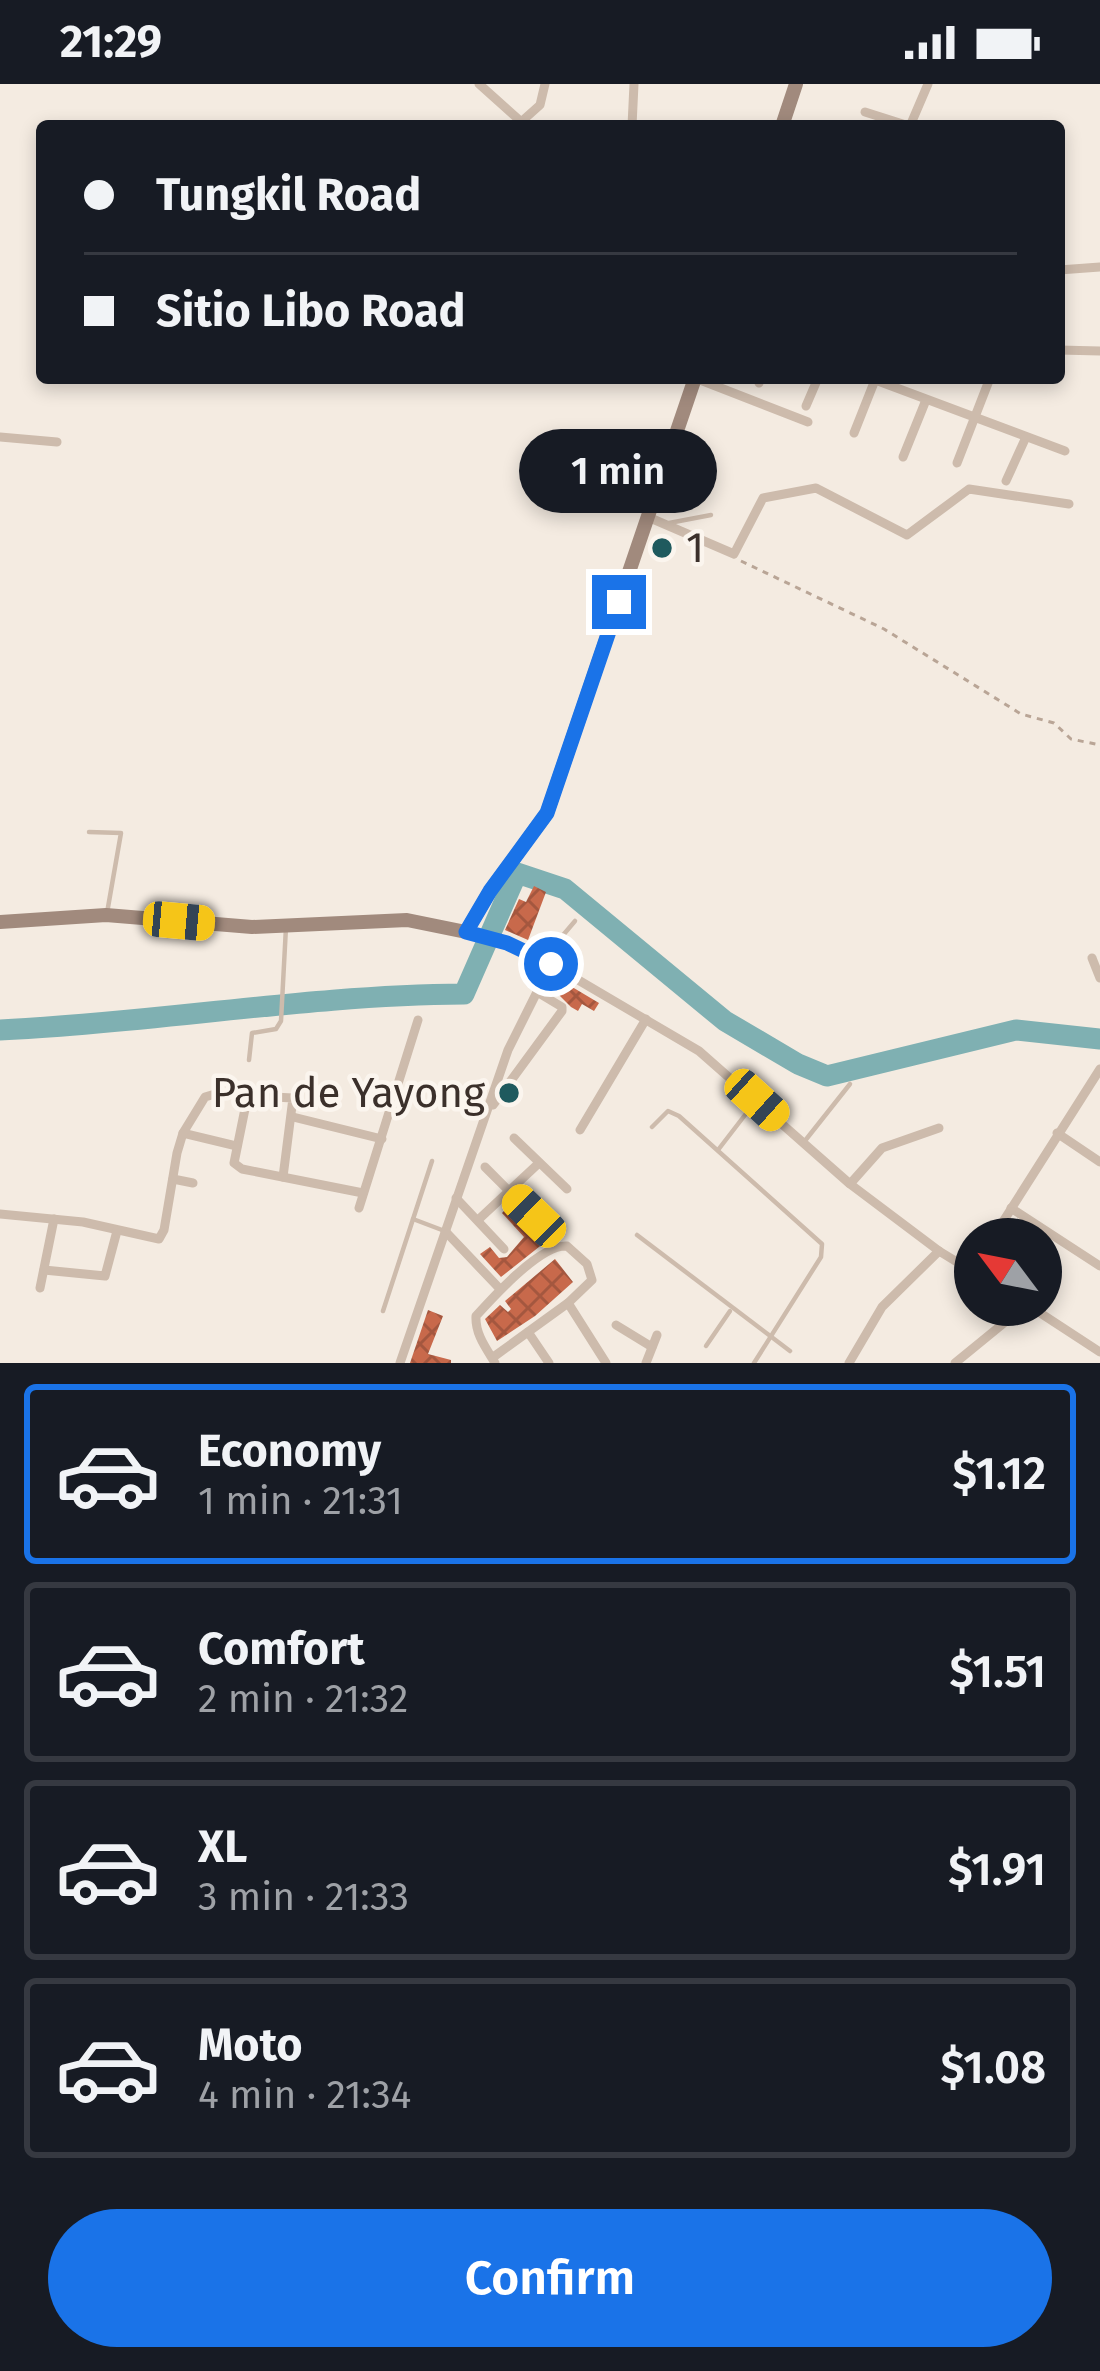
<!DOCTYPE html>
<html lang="en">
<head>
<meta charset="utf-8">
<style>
  body { margin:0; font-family:"Fira Sans",sans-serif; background:#20242c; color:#f1f3f6; height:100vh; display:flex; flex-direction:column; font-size:45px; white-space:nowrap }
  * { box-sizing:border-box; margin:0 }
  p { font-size:39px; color:#9ea1a6 }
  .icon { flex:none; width:66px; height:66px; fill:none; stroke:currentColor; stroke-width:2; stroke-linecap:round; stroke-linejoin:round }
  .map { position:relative; height:1279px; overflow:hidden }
  .panel { display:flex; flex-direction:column; background:#171b24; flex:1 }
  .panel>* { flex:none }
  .banner { position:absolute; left:36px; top:36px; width:1029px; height:264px; border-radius:12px; box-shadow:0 6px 18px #0003; display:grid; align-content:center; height:264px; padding:0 48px; background:#171b24 }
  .needle { width:78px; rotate:302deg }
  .controls { position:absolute; left:954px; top:1134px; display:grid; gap:24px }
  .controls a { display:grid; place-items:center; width:108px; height:108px; border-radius:50%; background:#171b24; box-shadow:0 6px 18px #0003; font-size:60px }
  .end { position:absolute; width:54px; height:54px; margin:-27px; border:15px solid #1a73e8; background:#fff; box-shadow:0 0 0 6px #fff }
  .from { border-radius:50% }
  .bubble { position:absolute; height:84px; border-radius:42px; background:#171b24; box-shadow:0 6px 18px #0003; font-size:39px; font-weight:600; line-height:84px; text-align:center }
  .car { position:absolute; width:36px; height:72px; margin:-36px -18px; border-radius:15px; box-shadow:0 0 9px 3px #0007; background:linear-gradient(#f5c518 24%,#345 0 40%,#f5c518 0 76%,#345 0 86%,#f5c518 0) }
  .banner b { display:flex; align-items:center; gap:42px; height:114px; font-size:45px }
  .banner b+b { border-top:3px solid #363941 }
  .banner i { width:30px; height:30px; background:#f1f3f6 }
  ul { padding:21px 0 0; list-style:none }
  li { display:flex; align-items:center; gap:36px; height:180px; margin:0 24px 18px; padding:0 24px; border:6px solid #363941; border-radius:12px }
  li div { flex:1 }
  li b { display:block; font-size:45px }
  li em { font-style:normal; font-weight:600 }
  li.on { border-color:#1a73e8 }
  li>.icon { width:108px; height:108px; stroke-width:1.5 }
  .primary-button { display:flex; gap:24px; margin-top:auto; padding:24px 48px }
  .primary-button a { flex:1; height:138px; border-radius:72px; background:#1a73e8; color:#fff; font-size:48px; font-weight:600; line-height:138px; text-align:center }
  .status { display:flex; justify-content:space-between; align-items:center; height:84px; padding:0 60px; background:#171b24; direction:ltr }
  .status svg { height:33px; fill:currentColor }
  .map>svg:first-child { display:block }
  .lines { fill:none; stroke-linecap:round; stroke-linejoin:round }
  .river { stroke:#7fb0b2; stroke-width:21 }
  .building { fill:url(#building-cross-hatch) }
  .path { stroke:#b9a596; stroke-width:3; stroke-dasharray:6 6; stroke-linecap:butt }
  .lane { stroke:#cdbbac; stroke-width:4.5 }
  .street { stroke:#cdbbac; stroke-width:9 }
  .secondary { stroke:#a18a7d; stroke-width:14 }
  .route { stroke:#1a73e8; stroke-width:15 }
  .poi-dot { fill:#1f5a5e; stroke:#fbf5ee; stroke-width:4.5 }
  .labels { text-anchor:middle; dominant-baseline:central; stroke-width:9; stroke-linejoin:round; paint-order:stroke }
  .poi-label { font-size:42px; fill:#3b302b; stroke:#fbf5ee; text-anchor:start }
</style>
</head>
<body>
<div class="status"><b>21:29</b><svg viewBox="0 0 49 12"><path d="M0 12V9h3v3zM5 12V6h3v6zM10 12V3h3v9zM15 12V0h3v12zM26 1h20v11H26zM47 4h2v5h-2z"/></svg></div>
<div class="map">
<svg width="1100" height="1279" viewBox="0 0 1100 1279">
  <defs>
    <pattern id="building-cross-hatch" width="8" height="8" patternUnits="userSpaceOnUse" patternTransform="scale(3)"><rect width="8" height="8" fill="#c8694b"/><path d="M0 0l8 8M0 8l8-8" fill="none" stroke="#a4573f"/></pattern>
  </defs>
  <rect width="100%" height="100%" fill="#f4ebe1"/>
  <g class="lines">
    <!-- river -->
    <path class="river" d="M0 946C155 939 308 911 464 910L517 789 565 805 725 937 798 980 827 992 1016 946 1100 955"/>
  </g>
  <!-- building -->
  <g class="building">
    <path d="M534 802 546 808 528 856 505 846 519 815 526 818Z"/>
    <path d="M557 894 599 919 594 927 582 920 578 927 571 923 552 904Z"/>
    <path d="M510 1121 544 1159 501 1193 480 1170 490 1163 499 1174 507 1173 524 1153 502 1129Z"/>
    <path d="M555 1175 573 1198 535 1232 497 1257 485 1235 500 1221 508 1228 511 1225 505 1217Z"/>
    <path d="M428 1226 443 1232 428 1270 451 1276V1279H410Z"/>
  </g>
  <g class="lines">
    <!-- path -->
    <path class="path" d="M741 477 884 545 1021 630 1054 639 1071 655 1100 661"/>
    <!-- lane -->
    <g class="lane">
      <path d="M669 439 711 431"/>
      <path d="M89 748 121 749 107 829"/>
      <path d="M542 876 575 837"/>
      <path d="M249 976 252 949 276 945 281 937 286 843"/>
      <path d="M652 1043 668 1027 679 1032 822 1160 821 1173 754 1279"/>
      <path d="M804 1058 850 1000"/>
      <path d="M718 1066 755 1018"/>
      <path d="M413 1135 442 1146"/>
      <path d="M637 1151 790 1267"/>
      <path d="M383 1227 432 1077"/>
      <path d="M706 1262 730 1227"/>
    </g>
    <!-- street -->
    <g class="street">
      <path d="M479 0 526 42"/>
      <path d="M865 28 909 42"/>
      <path d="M521 38 540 21 545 0"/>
      <path d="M632 42 634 0"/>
      <path d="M910 42 928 0"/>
      <path d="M1059 186 1100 183"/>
      <path d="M1059 266 1100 267"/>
      <path d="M695 294 808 338"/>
      <path d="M870 294 1065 367"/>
      <path d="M759 299 761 294"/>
      <path d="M806 322 818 294"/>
      <path d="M854 349 875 296"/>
      <path d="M0 353 57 358"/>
      <path d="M903 373 926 316"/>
      <path d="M957 379 990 294"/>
      <path d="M1006 397 1026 353"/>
      <path d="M648 433 734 470 763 414 816 404 907 451 969 405 1069 420"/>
      <path d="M466 848 507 859 551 880 699 967 850 1100 939 1167 975 1189"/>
      <path d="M1092 874 1100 894"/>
      <path d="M248 1010 234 1079 242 1085 363 1109"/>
      <path d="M493 1021 562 927V923L537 908"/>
      <path d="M293 1033 382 1055"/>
      <path d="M580 1046 646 935"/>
      <path d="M183 1049 237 1062"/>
      <path d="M1057 1049 1100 1078"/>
      <path d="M514 1054 567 1105"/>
      <path d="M485 1083 534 1132"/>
      <path d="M173 1095 193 1099"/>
      <path d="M850 1100 882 1064 939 1044"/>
      <path d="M456 1114 504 1165"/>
      <path d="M359 1124 418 936"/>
      <path d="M1011 1124 1100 1182"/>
      <path d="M0 1130 83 1138 159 1155 164 1146 177 1069 183 1049 205 1013 215 1010 293 1014 283 1093"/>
      <path d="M478 1136 539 1079"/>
      <path d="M445 1147 500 1205"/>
      <path d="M992 1155 1100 985"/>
      <path d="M44 1186 105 1192 117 1147"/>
      <path d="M40 1204 54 1135"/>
      <path d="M568 1219 606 1279"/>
      <path d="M1028 1221 1100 1268"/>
      <path d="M616 1241 652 1263"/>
      <path d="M528 1248 549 1279"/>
      <path d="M492 1274 568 1219 592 1196 587 1180 567 1162C541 1160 494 1212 476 1232 475 1250 486 1264 495 1279"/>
      <path d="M400 1279 508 966 551 880"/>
      <path d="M646 1279 657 1251"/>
      <path d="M849 1279 882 1223 939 1167"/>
      <path d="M955 1279 1026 1221"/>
    </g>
    <!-- secondary -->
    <g class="secondary">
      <path d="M782 42 796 0"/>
      <path d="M0 838 106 831 252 843 407 836 466 848 490 807 547 729 695 294"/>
    </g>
  </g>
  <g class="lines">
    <!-- route -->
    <path class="route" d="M551 880 507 859 466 848 490 807 547 729 619 518"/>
  </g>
  <!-- markers -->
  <g class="poi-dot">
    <circle cx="662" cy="464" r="12"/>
    <circle cx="509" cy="1009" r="12"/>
  </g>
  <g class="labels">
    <!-- poi labels -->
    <g class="poi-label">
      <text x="686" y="464">1</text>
      <text x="485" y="1009" text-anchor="end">Pan de Yayong</text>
    </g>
  </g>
</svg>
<div class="controls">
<a><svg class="needle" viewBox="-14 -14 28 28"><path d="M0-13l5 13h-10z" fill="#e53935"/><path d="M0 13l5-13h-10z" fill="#9ea1a6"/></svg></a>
</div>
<i class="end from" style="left:551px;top:880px"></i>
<i class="end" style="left:619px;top:518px"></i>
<div class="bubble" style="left:519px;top:345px;width:198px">1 min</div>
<i class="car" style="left:179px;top:837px;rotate:95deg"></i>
<i class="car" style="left:757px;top:1016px;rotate:132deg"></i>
<i class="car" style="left:534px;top:1132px;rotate:314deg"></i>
<div class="banner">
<b><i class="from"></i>Tungkil Road</b>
<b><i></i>Sitio Libo Road</b>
</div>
</div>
<section class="panel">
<ul>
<li class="on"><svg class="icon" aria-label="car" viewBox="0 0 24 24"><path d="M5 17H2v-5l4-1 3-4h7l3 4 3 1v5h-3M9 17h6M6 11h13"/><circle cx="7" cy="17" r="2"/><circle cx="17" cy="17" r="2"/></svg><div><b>Economy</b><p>1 min · 21:31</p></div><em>$1.12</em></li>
<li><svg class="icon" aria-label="car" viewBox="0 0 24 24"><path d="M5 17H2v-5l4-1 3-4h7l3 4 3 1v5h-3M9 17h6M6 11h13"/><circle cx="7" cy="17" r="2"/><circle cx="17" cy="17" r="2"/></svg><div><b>Comfort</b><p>2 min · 21:32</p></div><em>$1.51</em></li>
<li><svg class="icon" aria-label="car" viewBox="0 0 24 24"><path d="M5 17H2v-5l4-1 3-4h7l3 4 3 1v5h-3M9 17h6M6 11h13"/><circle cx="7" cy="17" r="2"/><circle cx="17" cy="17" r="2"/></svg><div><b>XL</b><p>3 min · 21:33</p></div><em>$1.91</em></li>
<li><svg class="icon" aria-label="car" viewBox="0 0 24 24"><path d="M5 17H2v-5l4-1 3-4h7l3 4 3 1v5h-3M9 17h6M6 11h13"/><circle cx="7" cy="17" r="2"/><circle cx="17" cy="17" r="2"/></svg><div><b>Moto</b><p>4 min · 21:34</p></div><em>$1.08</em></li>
</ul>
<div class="primary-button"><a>Confirm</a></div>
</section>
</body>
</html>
